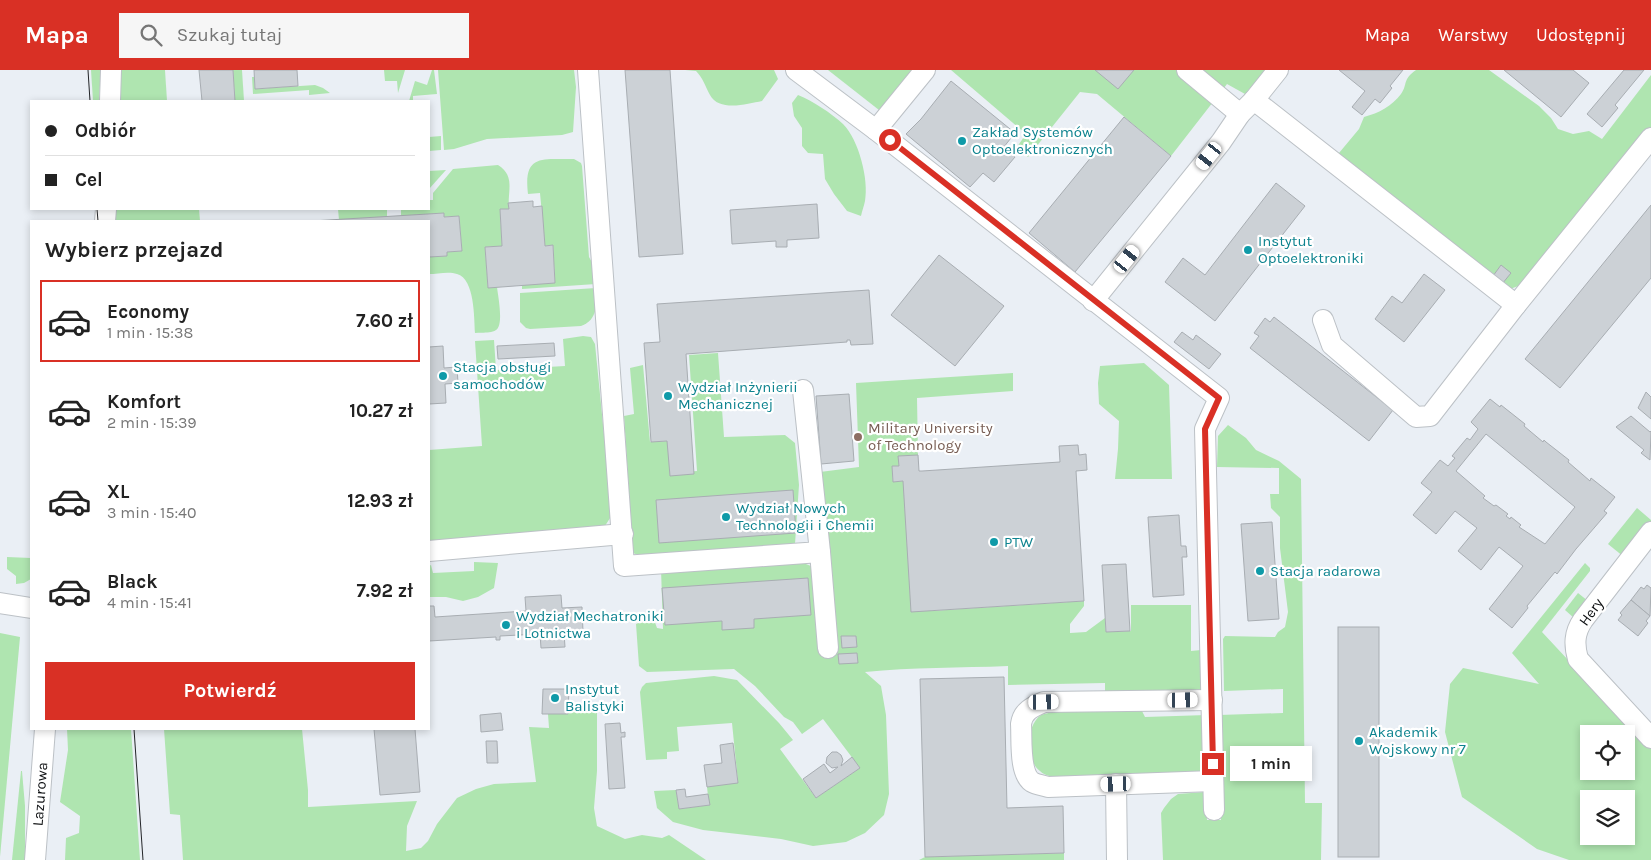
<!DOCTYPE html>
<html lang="pl">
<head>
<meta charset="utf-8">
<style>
  body { margin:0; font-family:Karla,sans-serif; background:#f6f6f6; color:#222; height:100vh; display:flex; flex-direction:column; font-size:19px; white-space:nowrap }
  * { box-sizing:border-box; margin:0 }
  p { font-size:16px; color:#767676 }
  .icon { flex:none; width:28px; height:28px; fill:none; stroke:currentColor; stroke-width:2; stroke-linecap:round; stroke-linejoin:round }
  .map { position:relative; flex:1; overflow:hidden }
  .drawer { position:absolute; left:30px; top:150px; width:400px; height:510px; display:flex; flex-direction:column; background:#fff; border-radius:0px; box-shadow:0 2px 8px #0003 }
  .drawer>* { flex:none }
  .guide { position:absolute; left:30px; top:30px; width:400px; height:110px; border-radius:0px; box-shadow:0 2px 8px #0003; display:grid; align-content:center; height:110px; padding:0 15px; background:#fff }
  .fabs { position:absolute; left:1580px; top:655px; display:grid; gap:10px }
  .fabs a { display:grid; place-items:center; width:55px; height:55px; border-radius:0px; background:#fff; box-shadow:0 2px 8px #0003; font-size:25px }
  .end { position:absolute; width:22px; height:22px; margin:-11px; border:6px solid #d93025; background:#fff; box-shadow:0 0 0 2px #fff }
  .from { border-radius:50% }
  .bubble { position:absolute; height:35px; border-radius:0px; background:#fff; box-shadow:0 2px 8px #0003; font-size:16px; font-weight:700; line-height:35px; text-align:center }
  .car { position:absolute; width:15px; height:30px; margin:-15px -8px; border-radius:6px; box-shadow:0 0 4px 1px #0007; background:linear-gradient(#fff 24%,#345 0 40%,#fff 0 76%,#345 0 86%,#fff 0) }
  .guide b { display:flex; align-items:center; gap:18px; height:48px; font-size:19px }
  .guide b+b { border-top:1px solid #e0e0e0 }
  .guide i { width:12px; height:12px; background:#222 }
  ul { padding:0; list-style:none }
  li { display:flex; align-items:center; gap:15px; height:82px; margin:0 10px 8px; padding:0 5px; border:2px solid transparent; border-radius:0px }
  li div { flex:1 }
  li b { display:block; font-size:19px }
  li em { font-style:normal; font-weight:700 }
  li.active { border-color:#d93025 }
  li>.icon { width:45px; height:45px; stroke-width:1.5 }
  h2 { padding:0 15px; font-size:22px; line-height:60px }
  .primary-button { display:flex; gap:10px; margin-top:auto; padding:10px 15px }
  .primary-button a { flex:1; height:58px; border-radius:0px; background:#d93025; color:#fff; font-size:20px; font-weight:700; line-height:58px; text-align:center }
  header { display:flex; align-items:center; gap:30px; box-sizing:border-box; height:70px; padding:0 25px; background:#d93025; color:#fff }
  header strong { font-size:24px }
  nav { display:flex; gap:28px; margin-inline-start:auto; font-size:18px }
  .search { width:350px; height:45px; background:#f6f6f6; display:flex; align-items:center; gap:12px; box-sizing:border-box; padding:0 18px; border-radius:0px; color:#767676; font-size:19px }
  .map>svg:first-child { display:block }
  .green { fill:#afe5b0; fill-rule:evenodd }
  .building { fill:#ccd1d6; stroke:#a8adb2; fill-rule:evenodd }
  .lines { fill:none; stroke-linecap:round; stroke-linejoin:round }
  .minor-casing { stroke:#bcc1c6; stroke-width:22 }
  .minor { stroke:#fff; stroke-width:20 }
  .tram { stroke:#232528; stroke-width:1 }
  .route { stroke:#d93025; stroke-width:6 }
  .culture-dot { fill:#0f9aa8; stroke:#fff; stroke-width:2 }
  .education-dot { fill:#8d6e63; stroke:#fff; stroke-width:2 }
  .labels { text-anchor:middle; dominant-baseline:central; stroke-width:4.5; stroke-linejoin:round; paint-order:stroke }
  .culture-label { font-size:15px; fill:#0d838f; stroke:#fff; text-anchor:start }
  .education-label { font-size:15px; fill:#785e54; stroke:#fff; text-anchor:start }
  .street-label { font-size:15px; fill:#0d0f11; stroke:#fff }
</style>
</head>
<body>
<header>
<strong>Mapa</strong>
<div class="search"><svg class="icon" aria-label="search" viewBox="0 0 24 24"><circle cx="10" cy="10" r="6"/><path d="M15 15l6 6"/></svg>Szukaj tutaj</div>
<nav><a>Mapa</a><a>Warstwy</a><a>Udostępnij</a></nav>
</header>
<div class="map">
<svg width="1651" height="790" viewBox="0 0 1651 790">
  <rect width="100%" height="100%" fill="#eaeff5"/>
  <!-- green -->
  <g class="green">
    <path d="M91 0H101L99 31H93Z"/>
    <path d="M121 0H165L167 31H120Z"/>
    <path d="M233 0H242L244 31H235Z"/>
    <path d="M384 0H405L398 23 397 11H385Z"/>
    <path d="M432 0H434L437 24 413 26V31H409L415 11 427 15Z"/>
    <path d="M438 0H574L576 17 573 62 562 65 487 69 454 79 444 80Z"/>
    <path d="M685 0H774L778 9 762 31C747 34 719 42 710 25 705 16 703 8 696 1Z"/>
    <path d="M828 0H913L885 37 879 40Z"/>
    <path d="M951 0H1266L1245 24 1227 14 1171 86 1097 24 1080 22 1028 87 1017 77 1026 64Z"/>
    <path d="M1416 0H1489L1539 36 1551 48 1558 59 1573 64 1589 61 1602 69 1651 5V57L1521 215 1510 219 1334 89 1359 59 1364 47C1379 43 1392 36 1401 24 1408 14 1402 10 1416 0Z"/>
    <path d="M252 7H254L255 19 315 15 323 18 330 23 309 25V20L253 24Z"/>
    <path d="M798 25C813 31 831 43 843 54 859 70 869 110 865 131 864 136 862 141 861 146L847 141 834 124 825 109 823 84 808 83 802 76V58L794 46 792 33Z"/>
    <path d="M441 66V80L429 81V67Z"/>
    <path d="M574 89 581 93 582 96 589 187 594 196 596 214 522 219V215L555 212 553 175 545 176 540 123 528 124C523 83 543 90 574 89Z"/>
    <path d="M498 95C516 106 507 122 509 139L500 140 502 176 485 177 488 217H497C498 226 504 255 496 260 490 264 481 262 475 263 474 248 475 209 457 204 449 201 437 204 429 204V187L447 186V182L462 181 459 146 444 147V143L401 146V139H429V130H433V123L453 99Z"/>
    <path d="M446 100 429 119V101Z"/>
    <path d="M115 139H199L200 151H114Z"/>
    <path d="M338 139H387V147L339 150Z"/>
    <path d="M596 218C597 233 598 250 581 256L530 259 526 258 520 252V223Z"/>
    <path d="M583 266 591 267 595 274 612 445 603 459 429 476V380L482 376 475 271 494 270 496 300 565 296 563 269Z"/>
    <path d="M718 283 724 367 785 365 795 373 799 415 795 474 638 485 633 483 624 346 634 344 630 298 643 295 650 372 669 371 673 403 697 401 689 285Z"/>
    <path d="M1144 293 1169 315 1172 409H1115L1118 379 1119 351 1099 334 1098 313 1100 296Z"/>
    <path d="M1013 303V321L917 328 918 385 899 386V396H892L893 412 903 411 931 541 1084 531V536L1070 554V563L1086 562 1105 548 1106 562 1131 561V535H1191V581L1201 580 1202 623 1105 625V613L1008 615V596C960 598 912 597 865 602L881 616 886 645 889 724 884 745 865 763 846 772 813 776 781 769 703 760 673 752 657 738 654 721 676 720 679 739 709 735 707 717 738 712 732 653 677 657 679 681 667 682V689L646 690 640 622 642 617 646 613 714 606 737 610 779 653 793 670 780 679 816 728 860 698 823 649 802 664 793 652 784 647 755 616 734 599 647 602 639 596 636 554 653 547 657 558 663 559 661 499 793 489 811 496 819 507 820 402 859 397 856 313Z"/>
    <path d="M1228 355 1246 368 1256 380 1279 391 1301 409 1305 733H1322L1321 790H1163L1161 743 1164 738 1171 729 1178 724 1205 722 1207 750H1221L1219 645 1283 643V619L1224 621 1223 569 1225 566 1275 567 1278 562 1285 557 1288 542 1280 478V447L1271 438 1270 424H1279V398L1217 397 1218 366Z"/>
    <path d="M1637 438 1651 450V452L1624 487 1608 474Z"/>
    <path d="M7 487 31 488V509L24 513 16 514V506L7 499Z"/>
    <path d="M474 492 498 493 494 518 478 527 463 531 446 527H429V496L431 495 433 503 474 501Z"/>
    <path d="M1585 493 1590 498V501L1542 562 1651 679V790H1569L1537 779 1462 727 1445 662 1450 614 1463 598 1539 614 1512 583ZM1589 664H1626V701H1589ZM1589 729H1626V766H1589Z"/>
    <path d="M1578 523 1588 531 1574 548 1565 540Z"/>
    <path d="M0 563 20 567 0 787Z"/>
    <path d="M568 636H597V701L594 738 597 756 625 769 642 765 662 768 669 765 706 790H183L180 745 170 744 164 659H302L308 720V737L417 731 407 756 406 781 421 778 428 771 437 754 457 728 476 719 494 714 536 712 529 657 549 658 548 644Z"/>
    <path d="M1142 641 1145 647 1207 645 1204 701 1058 708C1052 706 1045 706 1040 701 1026 691 1025 656 1041 645 1044 644 1049 643 1052 642Z"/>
    <path d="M67 659H131L140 790H65L66 768 79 763 80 746 60 732 68 680Z"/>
    <path d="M21 701H22L25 736V790H12Z"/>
    <path d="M1064 783V790H919L925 787Z"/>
  </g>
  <!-- building -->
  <g class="building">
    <path d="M199 0H233L235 31H202Z"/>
    <path d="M254 0H297L298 16 255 19Z"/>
    <path d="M625 0H670L683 184 639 187Z"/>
    <path d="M1095 0H1134L1118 19Z"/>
    <path d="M1339 0H1403L1390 16 1392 18 1380 33 1375 29 1362 45 1352 37 1365 21Z"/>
    <path d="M1504 0H1573L1589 13 1561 47Z"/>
    <path d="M1624 0H1644L1615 35 1618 38 1602 57 1587 44Z"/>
    <path d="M951 11 1015 63 1003 78 1015 87 994 112 983 103 970 117 906 64 921 49Z"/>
    <path d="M1124 47 1171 86 1075 202 1029 163Z"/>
    <path d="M1276 113 1305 136 1215 251 1165 212 1183 188 1205 205Z"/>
    <path d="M533 131V137L542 136 545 176 553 175 555 213 488 218 485 177 502 176 500 139H509L508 133Z"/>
    <path d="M817 134 819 168 787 170V177H776V171L732 174 730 140Z"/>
    <path d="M1651 135V208L1560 318 1525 289Z"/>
    <path d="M444 143V147L459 146 462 181 447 182V186L429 187V151H312Z"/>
    <path d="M939 185 1004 236 955 296 891 245Z"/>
    <path d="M1501 195 1511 203 1502 214 1493 206Z"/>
    <path d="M1424 204 1445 220 1404 272 1375 249 1392 226 1402 233Z"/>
    <path d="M869 220 873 274 851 275 850 270H847V272L686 284 694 404 670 406 667 371 651 372 644 273 660 272 657 234Z"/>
    <path d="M1274 247 1393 340 1369 371 1250 278 1259 266 1254 263 1265 248 1270 252Z"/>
    <path d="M1182 262 1193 270 1196 265 1221 284 1209 299 1174 272Z"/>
    <path d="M554 273 555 286 498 289 497 276Z"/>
    <path d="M443 276 444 298 457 297 458 313 445 314 446 333 429 334V277Z"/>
    <path d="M1646 322 1651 327V349L1638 338Z"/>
    <path d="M849 324 854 391 821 394 816 326Z"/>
    <path d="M1490 329 1500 337 1501 335 1525 354 1524 356 1543 372 1544 370 1546 372 1569 390 1568 392 1590 411 1591 408 1615 427 1604 441 1607 443 1576 479 1557 504 1555 502 1527 536 1528 538 1512 558 1489 539 1523 496 1499 477 1481 500 1458 481 1477 458 1455 441 1436 464 1413 445 1432 422 1421 413 1440 390 1448 396 1455 388 1452 386 1467 368 1470 370 1478 359 1471 352ZM1486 364 1575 437 1545 474 1519 457 1521 455 1511 447 1510 449 1506 446 1508 444 1496 435 1494 436 1483 428 1485 426 1456 401Z"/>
    <path d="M1631 346 1650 362 1651 361 1650 390 1641 383 1644 380 1616 357Z"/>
    <path d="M893 352 897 354 898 359 893 361 889 359V354Z"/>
    <path d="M1078 375 1079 385 1086 384 1087 400 1076 401 1084 531 911 542 903 411 893 412 892 396H899L898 386 918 385 919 401H922L1060 392 1059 376Z"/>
    <path d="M793 420 796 463 659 473 656 430Z"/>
    <path d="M1179 445 1181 476H1186L1187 487H1182L1184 525 1153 527 1148 447Z"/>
    <path d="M1272 452 1279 549 1248 551 1241 454Z"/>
    <path d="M1126 494 1130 561 1106 562 1102 495Z"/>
    <path d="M808 508 811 545 754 549V558L722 560V551L665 555 662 518Z"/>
    <path d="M1647 515 1651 518 1650 546 1631 530 1641 517 1644 519Z"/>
    <path d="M561 525 562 538 582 537 583 562 564 563 565 577 541 578 540 564 500 566V570H496V567L429 571V536H434L435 547 526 541 525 527Z"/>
    <path d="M1631 530 1650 546 1646 551 1648 553 1638 566 1618 550 1622 545 1620 543Z"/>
    <rect x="1338" y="557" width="41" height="230"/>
    <path d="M841 566H856L857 577 842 578Z"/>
    <path d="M857 583 858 593 839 594 838 584Z"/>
    <path d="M1004 607 1007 738 1063 736 1064 783 925 787 920 609Z"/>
    <path d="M543 619H569L568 644H542Z"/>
    <path d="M501 643 503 660 481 662 480 645Z"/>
    <path d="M620 653 621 663 625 662V667H621L625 718 609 719 605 654Z"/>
    <path d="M374 659H415L420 722 380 725Z"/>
    <path d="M486 671H497L498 693H487Z"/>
    <path d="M733 673 738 713 707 717 704 695 722 693 720 675Z"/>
    <path d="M832 682H837L841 685 843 690 841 696 852 687 860 698 816 728 803 709 824 694 830 703 838 697 832 698 826 693 827 687Z"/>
    <path d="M685 719 686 727 708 724 710 735 679 739 676 720Z"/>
  </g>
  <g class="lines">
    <defs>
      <g id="minor">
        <path d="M588 0 624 496 820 482 803 320"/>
        <path d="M796 0 876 60 1219 328 1205 359 1214 740"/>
        <path d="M1187 0 1240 44"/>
        <path d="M1254 30 1516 235"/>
        <path d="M110 31 111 0"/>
        <path d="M876 60 925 0"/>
        <path d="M105 151 106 139"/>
        <path d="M1093 231 1221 72 1240 44 1254 30 1278 0"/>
        <path d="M1323 250 1332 275 1416 347 1430 346 1516 235 1651 68"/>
        <path d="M1651 462 1583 550C1574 563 1574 575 1578 589L1651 668"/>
        <path d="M429 481 623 464"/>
        <path d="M820 482 828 578"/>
        <path d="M0 533 31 538"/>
        <path d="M1212 630 1044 632C1032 637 1023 641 1021 654 1022 670 1019 703 1032 712 1037 715 1043 715 1048 717L1213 711"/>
        <path d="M1116 714 1117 790"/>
        <path id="s1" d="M35 790 45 659"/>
      </g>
    </defs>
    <!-- minor casing -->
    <use href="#minor" class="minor-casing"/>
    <!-- minor -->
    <use href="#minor" class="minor"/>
    <!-- tram -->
    <g class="tram">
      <path d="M88 0 90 31"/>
      <path d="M97 139 98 151"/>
      <path d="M134 659 143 790"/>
    </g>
  </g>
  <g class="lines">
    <!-- route -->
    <path class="route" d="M890 70 1219 328 1205 359 1213 694"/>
  </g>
  <!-- markers -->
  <g class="culture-dot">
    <circle cx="962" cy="71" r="5"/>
    <circle cx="1248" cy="180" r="5"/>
    <circle cx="443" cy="306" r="5"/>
    <circle cx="668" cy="326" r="5"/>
    <circle cx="726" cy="447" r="5"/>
    <circle cx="994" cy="472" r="5"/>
    <circle cx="1260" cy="501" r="5"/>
    <circle cx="506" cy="555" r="5"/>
    <circle cx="555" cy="628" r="5"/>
    <circle cx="1359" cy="671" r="5"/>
  </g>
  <circle class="education-dot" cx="858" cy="367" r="5"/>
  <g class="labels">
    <!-- culture labels -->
    <g class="culture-label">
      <text x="972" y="62">Zakład Systemów<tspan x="972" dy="17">Optoelektronicznych</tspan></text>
      <text x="1258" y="171">Instytut<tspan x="1258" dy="17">Optoelektroniki</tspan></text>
      <text x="453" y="297">Stacja obsługi<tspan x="453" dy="17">samochodów</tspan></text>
      <text x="678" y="317">Wydział Inżynierii<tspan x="678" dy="17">Mechanicznej</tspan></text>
      <text x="736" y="438">Wydział Nowych<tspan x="736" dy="17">Technologii i Chemii</tspan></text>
      <text x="1004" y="472">PTW</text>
      <text x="1270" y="501">Stacja radarowa</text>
      <text x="516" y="546">Wydział Mechatroniki<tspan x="516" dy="17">i Lotnictwa</tspan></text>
      <text x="565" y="619">Instytut<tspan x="565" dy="17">Balistyki</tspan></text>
      <text x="1369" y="662">Akademik<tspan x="1369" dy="17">Wojskowy nr 7</tspan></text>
    </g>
    <!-- education labels -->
    <g class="education-label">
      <text x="868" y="358">Military University<tspan x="868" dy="17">of Technology</tspan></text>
    </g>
    <!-- street labels -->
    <g class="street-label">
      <text transform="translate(1591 542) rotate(-54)">Hery</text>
      <text stroke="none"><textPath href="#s1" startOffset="66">Lazurowa</textPath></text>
    </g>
  </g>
</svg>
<div class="fabs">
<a><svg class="icon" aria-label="locate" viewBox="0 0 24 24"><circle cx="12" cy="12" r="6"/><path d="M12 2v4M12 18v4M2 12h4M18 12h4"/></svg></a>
<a><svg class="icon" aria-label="layers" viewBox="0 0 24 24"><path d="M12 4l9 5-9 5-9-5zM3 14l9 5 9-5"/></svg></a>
</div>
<i class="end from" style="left:890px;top:70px"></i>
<i class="end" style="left:1213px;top:694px"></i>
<div class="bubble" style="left:1230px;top:676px;width:82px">1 min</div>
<i class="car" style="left:1209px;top:86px;rotate:219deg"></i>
<i class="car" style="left:1127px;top:189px;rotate:39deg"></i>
<i class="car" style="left:1183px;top:630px;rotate:89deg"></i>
<i class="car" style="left:1044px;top:632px;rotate:89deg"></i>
<i class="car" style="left:1116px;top:714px;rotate:268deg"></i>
<div class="guide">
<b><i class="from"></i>Odbiór</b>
<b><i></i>Cel</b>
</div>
<section class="drawer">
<h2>Wybierz przejazd</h2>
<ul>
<li class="active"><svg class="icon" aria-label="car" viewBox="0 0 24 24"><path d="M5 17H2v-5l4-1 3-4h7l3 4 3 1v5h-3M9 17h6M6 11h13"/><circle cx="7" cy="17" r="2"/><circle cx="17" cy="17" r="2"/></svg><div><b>Economy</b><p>1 min · 15:38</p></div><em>7.60 zł</em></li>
<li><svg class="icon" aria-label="car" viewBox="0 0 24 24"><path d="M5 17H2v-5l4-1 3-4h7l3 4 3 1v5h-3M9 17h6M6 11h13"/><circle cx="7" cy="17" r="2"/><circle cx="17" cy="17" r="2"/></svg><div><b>Komfort</b><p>2 min · 15:39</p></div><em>10.27 zł</em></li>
<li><svg class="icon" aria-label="car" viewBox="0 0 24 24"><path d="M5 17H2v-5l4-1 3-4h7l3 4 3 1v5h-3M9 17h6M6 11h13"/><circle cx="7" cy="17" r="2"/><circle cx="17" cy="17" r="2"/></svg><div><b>XL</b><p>3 min · 15:40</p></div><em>12.93 zł</em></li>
<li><svg class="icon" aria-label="car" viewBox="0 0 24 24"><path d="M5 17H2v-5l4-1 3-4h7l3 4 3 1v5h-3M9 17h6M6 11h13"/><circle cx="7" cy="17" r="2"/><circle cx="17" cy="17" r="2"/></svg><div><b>Black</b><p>4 min · 15:41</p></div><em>7.92 zł</em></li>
</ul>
<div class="primary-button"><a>Potwierdź</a></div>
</section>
</div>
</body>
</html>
